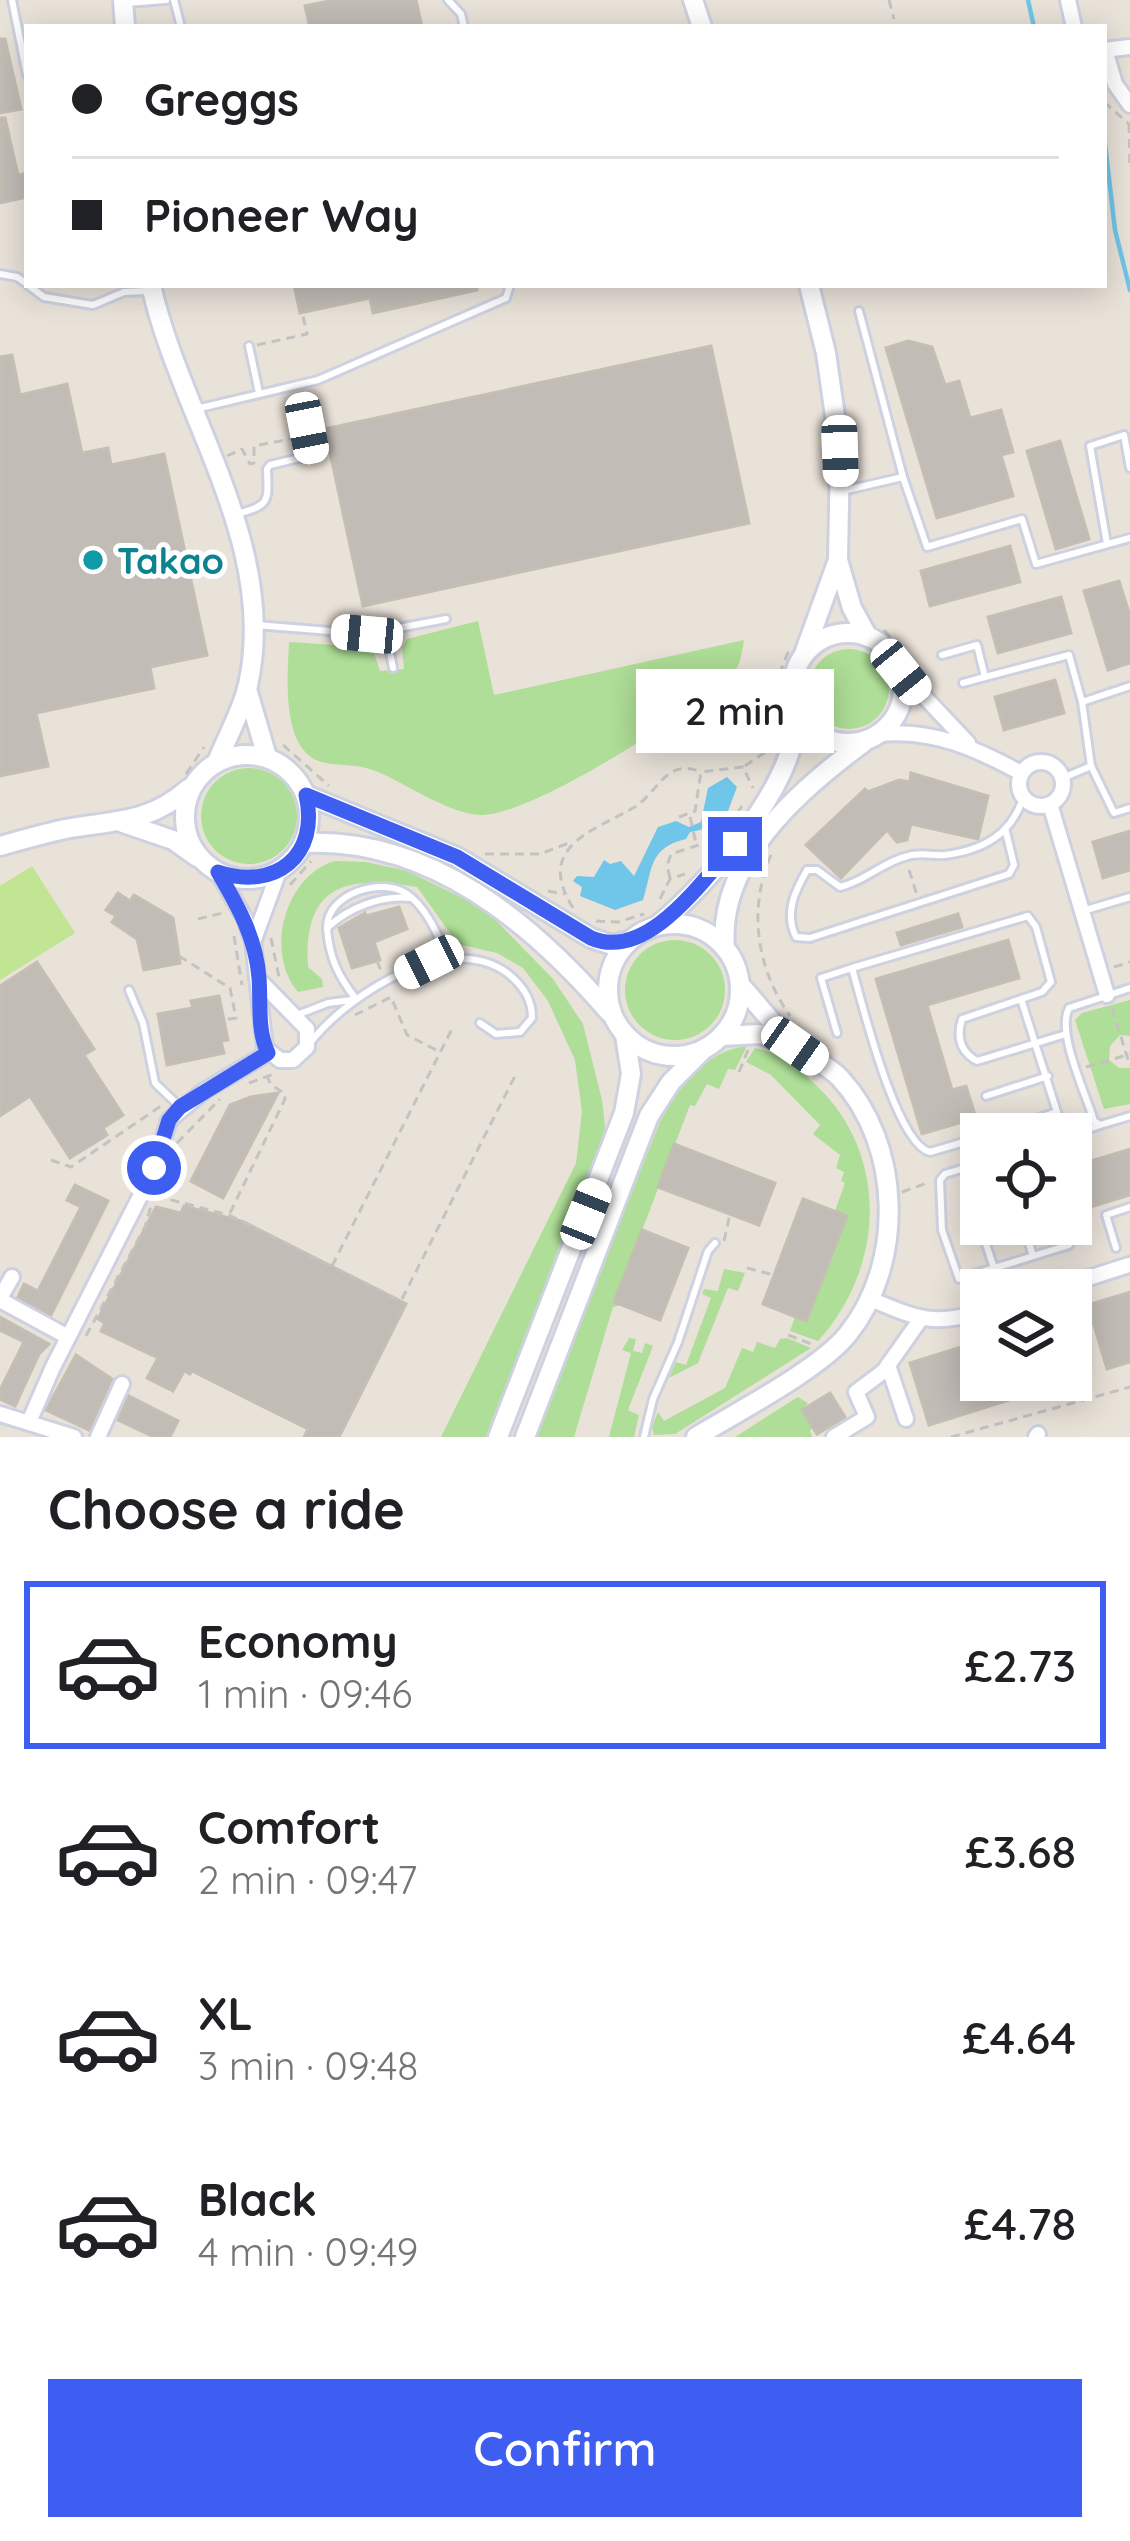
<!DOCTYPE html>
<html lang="en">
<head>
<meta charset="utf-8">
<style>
  body { margin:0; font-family:Quicksand,sans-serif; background:#f6f6f6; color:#202124; height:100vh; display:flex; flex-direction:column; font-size:45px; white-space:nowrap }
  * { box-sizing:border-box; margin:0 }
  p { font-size:39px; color:#757577 }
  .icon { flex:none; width:66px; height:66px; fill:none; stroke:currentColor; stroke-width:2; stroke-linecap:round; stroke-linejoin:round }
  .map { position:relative; height:1437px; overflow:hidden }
  .side { display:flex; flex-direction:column; background:#fff; flex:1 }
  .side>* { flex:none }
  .hud { position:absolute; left:24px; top:24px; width:1083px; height:264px; border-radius:0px; box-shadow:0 6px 30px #0003; display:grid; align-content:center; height:264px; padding:0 48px; background:#fff }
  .tools { position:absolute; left:960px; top:1113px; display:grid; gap:24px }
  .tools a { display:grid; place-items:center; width:132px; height:132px; border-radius:0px; background:#fff; box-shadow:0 6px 30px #0003; font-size:60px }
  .end { position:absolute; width:54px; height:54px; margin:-27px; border:15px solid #3e5df1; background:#fff; box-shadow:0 0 0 6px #fff }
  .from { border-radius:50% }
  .bubble { position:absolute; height:84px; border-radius:0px; background:#fff; box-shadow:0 6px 30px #0003; font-size:39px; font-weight:600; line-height:84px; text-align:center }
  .car { position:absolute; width:36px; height:72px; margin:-36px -18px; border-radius:15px; box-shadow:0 0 9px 3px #0007; background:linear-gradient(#fff 24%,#345 0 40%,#fff 0 76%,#345 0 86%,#fff 0) }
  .hud b { display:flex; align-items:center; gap:42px; height:114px; font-size:45px }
  .hud b+b { border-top:3px solid #e0e0e0 }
  .hud i { width:30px; height:30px; background:#202124 }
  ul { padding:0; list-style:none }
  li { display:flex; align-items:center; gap:36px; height:168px; margin:0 24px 18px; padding:0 24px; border:6px solid transparent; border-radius:0px }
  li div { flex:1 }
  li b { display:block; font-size:45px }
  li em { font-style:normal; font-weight:600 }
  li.current { border-color:#3e5df1 }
  li>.icon { width:108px; height:108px; stroke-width:1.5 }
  h2 { padding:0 48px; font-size:54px; line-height:144px }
  .action { display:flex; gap:24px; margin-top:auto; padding:24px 48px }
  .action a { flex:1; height:138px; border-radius:0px; background:#3e5df1; color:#fff; font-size:48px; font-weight:600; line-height:138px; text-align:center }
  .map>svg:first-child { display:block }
  .green { fill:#aede97 }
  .pitch { fill:#c1e593 }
  .water { fill:#6fc6e8 }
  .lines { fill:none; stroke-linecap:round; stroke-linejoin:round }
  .stream { stroke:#6fc6e8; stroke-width:4.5 }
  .building { fill:#c1bcb6; stroke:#c4beb3; stroke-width:3 }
  .lane-casing { stroke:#ced1e0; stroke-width:12 }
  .street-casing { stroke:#ced1e0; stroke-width:20 }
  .secondary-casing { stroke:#ced1e0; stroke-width:24 }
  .path { stroke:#c3c3c3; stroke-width:3; stroke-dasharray:9 6; stroke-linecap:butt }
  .lane { stroke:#fff; stroke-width:6 }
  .street { stroke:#fff; stroke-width:14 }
  .secondary { stroke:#fff; stroke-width:18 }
  .route { stroke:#3e5df1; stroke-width:15 }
  .culture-dot { fill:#0f9aa8; stroke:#fff; stroke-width:4.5 }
  .labels { text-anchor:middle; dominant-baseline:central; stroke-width:10; stroke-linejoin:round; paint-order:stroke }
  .culture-label { font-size:36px; font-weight:bold; fill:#0d838f; stroke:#fff; text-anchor:start }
</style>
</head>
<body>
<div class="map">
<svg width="1130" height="1437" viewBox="0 0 1130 1437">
  <rect width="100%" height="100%" fill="#e9e2d9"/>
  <!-- green -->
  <g class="green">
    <path d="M478 621 494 695 744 640C742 651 741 665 733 673 695 711 530 817 480 815 453 814 411 788 387 776 359 763 353 767 326 763 279 755 288 675 289 642L364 647 374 653 380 671 404 669 402 648 407 639Z"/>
    <circle cx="849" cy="689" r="40"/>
    <circle cx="249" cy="816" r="48"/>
    <path d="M335 861 366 862 407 871 485 909 553 979 583 1024 602 1100 606 1135 488 1437H441L576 1163 582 1112 575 1060 548 1001 523 968 497 953 458 944 417 887C345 875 303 885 308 967L322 979 323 987 298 992C264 952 285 875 335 861Z"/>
    <circle cx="675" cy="990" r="50"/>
    <path d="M1130 1000V1036L1120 1035 1110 1046 1109 1060 1119 1068H1130V1104L1104 1109 1075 1020 1082 1013Z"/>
    <path d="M747 1046 735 1070 728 1069 719 1089 707 1084 695 1106 690 1105 615 1301 621 1305 613 1307 574 1437H535L660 1122C679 1088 706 1050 747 1046Z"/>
    <path d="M755 1048C781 1053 800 1069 818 1087 890 1157 884 1269 818 1341L790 1331 795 1317 806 1320 847 1217 835 1211 845 1183 841 1181 844 1172 836 1168 840 1155 813 1134 820 1125 771 1075 746 1062Z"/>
    <path d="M724 1269 745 1273 738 1291 728 1288 698 1363 669 1378 676 1362 686 1365 711 1298 702 1294 704 1289 718 1291Z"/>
    <path d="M629 1338 636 1339 633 1351 642 1353 645 1343 653 1346 628 1410 639 1415 634 1437H609L631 1353 622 1350Z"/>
    <path d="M787 1338 811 1348 675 1434 654 1435 652 1427 658 1412 664 1421 725 1388 742 1348 753 1352 757 1342 775 1348 780 1339Z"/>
    <path d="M798 1397 808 1403 802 1410 813 1428 810 1430 812 1437H735Z"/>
  </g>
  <!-- pitch -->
  <path class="pitch" d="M32 866 75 933 0 980V886Z"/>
  <!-- water -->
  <path class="water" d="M727 777 737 787 725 819 711 832 705 829 690 832 686 839C649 848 653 867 643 900L615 910 580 896 582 887 573 881 577 876 594 877 604 860 610 864 621 861 634 876 658 827 676 821 689 827 701 822 708 788Z"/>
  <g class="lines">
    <!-- stream -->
    <g class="stream">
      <path d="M1028 0 1034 27"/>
      <path d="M1104 135 1115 230 1130 290"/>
    </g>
  </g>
  <!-- building -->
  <g class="building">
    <path d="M334 0H416L422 27H310L305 6Z"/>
    <path d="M0 39H5L21 109 0 113Z"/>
    <path d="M0 118H5L18 175 27 173V197L0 203Z"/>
    <path d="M294 285H477V290L373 313 370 298 300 313Z"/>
    <path d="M908 341 932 347 945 385 959 381 970 418 1001 410 1013 452 1001 455 1013 496 937 518 886 348Z"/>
    <path d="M711 346 749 523 363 606 325 429Z"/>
    <path d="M12 355 20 395 67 384 82 453 108 448 111 465 164 454 207 655 150 667 154 688 36 713 48 766 0 776V357Z"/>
    <path d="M1060 441 1089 539 1056 549 1027 451Z"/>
    <path d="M1010 546 1020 582 930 606 921 571Z"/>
    <path d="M1119 581 1130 616V663L1108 670 1084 591Z"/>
    <path d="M1061 597 1071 633 998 653 988 617Z"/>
    <path d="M1055 680 1064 713 1004 730 995 697Z"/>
    <path d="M911 773 988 796 978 839 911 824 907 840 897 842 887 830 841 878 806 845 865 789 868 792 899 780 910 782Z"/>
    <path d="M1130 831V870L1103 878 1093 842Z"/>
    <path d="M118 893 130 901 134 895 173 918 180 963 144 970 137 939 112 922 116 916 106 910Z"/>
    <path d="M399 907 407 929 374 942 380 960 352 968 339 928 365 913 366 916Z"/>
    <path d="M958 914 962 927 901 945 897 933Z"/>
    <path d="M1008 940 1019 978 927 1005 952 1090 966 1086 976 1118 922 1134 876 979Z"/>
    <path d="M37 962 94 1049 84 1055 123 1115 103 1128 107 1135 70 1158 30 1096 0 1116V986Z"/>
    <path d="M219 996 228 1040 221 1041 224 1053 167 1065 158 1014 193 1008 191 1001Z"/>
    <path d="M278 1093 223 1198 191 1181 230 1105 251 1097Z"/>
    <path d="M674 1144 775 1183 759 1225 658 1187Z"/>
    <path d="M1130 1149V1195L1091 1207 1078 1165Z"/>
    <path d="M75 1185 108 1201 51 1315 18 1297 24 1284 38 1291 81 1207 67 1200Z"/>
    <path d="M803 1199 847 1216 806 1321 763 1304Z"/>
    <path d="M184 1206 244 1222 406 1304 339 1437H304L308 1429 192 1371 190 1374 184 1371 173 1391 147 1378 158 1358 101 1331 105 1323 98 1319 156 1207 181 1213Z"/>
    <path d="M642 1230 688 1248 660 1320 614 1302Z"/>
    <path d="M1130 1292V1362L1107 1369 1088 1305Z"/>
    <path d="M0 1317 49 1344 39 1354 15 1406 0 1399V1390L24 1342 0 1330Z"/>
    <path d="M974 1343 981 1380H987L994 1398 1004 1394 1002 1380H1063V1383L929 1425 910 1363Z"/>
    <path d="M76 1355 112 1379 89 1430 46 1410Z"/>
    <path d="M830 1393 845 1417 817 1434 802 1410Z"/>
    <path d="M129 1396 178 1421 170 1437H154L118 1420Z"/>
  </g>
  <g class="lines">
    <defs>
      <g id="lane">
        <path d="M12 0 27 75"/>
        <path d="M174 0 181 27"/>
        <path d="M448 0 461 14 464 27"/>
        <path d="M127 3 166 0"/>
        <path d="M0 274 17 277 27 284"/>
        <path d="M28 285 44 297 93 305 124 292 148 291"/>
        <path d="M859 311 903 477 927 547 1022 519 1036 564 1130 538"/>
        <path d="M249 346 259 393"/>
        <path d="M196 409 318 380 506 298 510 285"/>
        <path d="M842 491 903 477"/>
        <path d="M237 514C271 505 268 501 267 469L270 465 312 455 304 414"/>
        <path d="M1107 544 1090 446 1124 435 1130 468"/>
        <path d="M256 625 367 634 446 619"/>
        <path d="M386 632 393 668"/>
        <path d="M942 655 977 645 985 677 1069 655 1082 702"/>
        <path d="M963 683 985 677"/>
        <path d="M1130 686 1082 702 1091 766 1114 813 1130 808"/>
        <path d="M1063 778 1091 766"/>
        <path d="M1006 832 1014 865 1009 874 810 938 796 937C784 913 795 891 807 870H817L840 887C866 881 882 862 908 856 921 852 932 856 945 855 983 850 1011 835 1023 798"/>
        <path d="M1086 910 1130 897"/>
        <path d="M327 928C326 894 382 876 407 894 427 908 438 936 448 957"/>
        <path d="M1130 988 1069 1008C1056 1032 1086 1094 1094 1121L1100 1125 1130 1116"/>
        <path d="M129 990 143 1023 155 1083 180 1107"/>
        <path d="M356 999C338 976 329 957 327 928 348 908 381 895 410 898"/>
        <path d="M297 1015 328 1003 352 1000"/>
        <path d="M837 1033 821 978 852 968"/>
        <path d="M310 1043C349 993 454 926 512 977 525 989 532 1001 532 1018L520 1032 496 1034 480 1023"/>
        <path d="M986 1096 1048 1076"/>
        <path d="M990 1134 1057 1112 1021 999"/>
        <path d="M1071 1135 1100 1125"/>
        <path d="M981 1137 930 1152C896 1144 862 1003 852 968L1028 916 1036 927 1051 982 1042 992 962 1019C956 1038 961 1052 977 1061L1066 1034"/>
        <path d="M981 1163 945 1174 940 1180 942 1230 959 1279 1069 1245 1063 1224"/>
        <path d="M1025 1230 1033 1256"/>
        <path d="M985 1241 994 1268"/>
        <path d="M1116 1248 1106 1215 1130 1207"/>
        <path d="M975 1318 981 1337"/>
        <path d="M994 1380 997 1391"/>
        <path d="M644 1437 653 1399 678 1342 708 1251 715 1243"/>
      </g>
      <g id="street">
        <path d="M1068 0 1074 27"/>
        <path d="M1104 50 1130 47"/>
        <path d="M1105 50 1115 84 1130 105"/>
        <path d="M901 672 968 743"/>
        <path d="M879 734C933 729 975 748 1021 773"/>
        <circle cx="1041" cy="784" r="22"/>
        <path d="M1050 804 1107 995"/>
        <path d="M218 872 245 919 253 942 265 1048 280 1060H293L307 1047V1029L260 981"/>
        <path d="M253 942 279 871"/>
        <path d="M1051 1290 1129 1265"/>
        <path d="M0 1298 12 1277"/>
        <path d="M868 1298C914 1317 931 1327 981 1312"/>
        <path d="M0 1300 68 1337"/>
        <path d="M1071 1335 1079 1361"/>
        <path d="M888 1365 906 1419"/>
        <path d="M0 1414 74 1437"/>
        <path d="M29 1422 53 1367 154 1169 169 1120 204 1091 268 1053"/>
        <path d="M98 1437 122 1384"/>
        <path d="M834 1437 867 1417 856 1392 884 1371 920 1320"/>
        <path d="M1036 1437 1038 1434"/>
      </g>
      <g id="secondary">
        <path d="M123 0 125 27"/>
        <path d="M693 0 702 27"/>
        <path d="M151 285C180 416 279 545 248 685 242 711 227 737 217 762"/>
        <path d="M809 285 826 353 840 451 838 560 852 608 868 637"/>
        <circle cx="848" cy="688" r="55"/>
        <path d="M805 651 838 560"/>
        <path d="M247 689 267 757"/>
        <circle cx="247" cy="817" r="62"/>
        <path d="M306 795 457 857 591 938 612 945 629 941"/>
        <path d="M123 823 173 840 197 857"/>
        <path d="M304 843C430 837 532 923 609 1012"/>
        <path d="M0 846C21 840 43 834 65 829 114 820 148 824 188 789"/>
        <circle cx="674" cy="990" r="66"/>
        <path d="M657 926C707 885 804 778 795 709"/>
        <path d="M725 948C717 861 799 790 863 743"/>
        <path d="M721 1036 761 1034 791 1044"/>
        <path d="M498 1437 624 1113 631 1074 625 1035"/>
        <path d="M525 1437 649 1116 671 1082 705 1048"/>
        <path d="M696 1437C737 1412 820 1369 848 1334 905 1263 902 1145 840 1078 828 1065 809 1058 795 1046 775 1028 758 1004 740 985"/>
      </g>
    </defs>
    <!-- lane casing -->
    <use href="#lane" class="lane-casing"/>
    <!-- street casing -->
    <use href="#street" class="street-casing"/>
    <!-- secondary casing -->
    <use href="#secondary" class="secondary-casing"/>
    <!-- path -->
    <g class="path">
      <path d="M889 0 894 19"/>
      <path d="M1104 102 1130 125"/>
      <path d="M1129 124 1130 169"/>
      <path d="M257 345 307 334 302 312"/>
      <path d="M227 456 242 449 250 464 254 463V446L296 438"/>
      <path d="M884 630 909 658"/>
      <path d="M779 704V675L789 650"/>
      <path d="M283 745 329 786"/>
      <path d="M745 766 771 748"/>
      <path d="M186 774 204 747"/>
      <path d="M679 817 695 811 701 772 743 767 753 788"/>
      <path d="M690 817 696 843"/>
      <path d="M730 823 742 806"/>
      <path d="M485 854H540L569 843"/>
      <path d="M771 855C748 909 756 967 790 1016"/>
      <path d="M909 870 917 895"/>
      <path d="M670 878 667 866 671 854 717 839"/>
      <path d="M290 885 311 861"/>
      <path d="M548 891 564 894"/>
      <path d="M660 899 670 879 685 874"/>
      <path d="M573 908C535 847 591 832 633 808 659 793 665 757 701 772"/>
      <path d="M198 919 227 912"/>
      <path d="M596 921 618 922 644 914"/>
      <path d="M234 936 242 985"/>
      <path d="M271 938 280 982"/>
      <path d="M179 956 230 988 236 1018 224 1020"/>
      <path d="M377 961 382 973"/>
      <path d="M1114 967 1130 962"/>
      <path d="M1112 1008 1130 1066"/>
      <path d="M355 1015 391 997 407 1035 440 1052"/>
      <path d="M1086 1067 1130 1054"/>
      <path d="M739 1072 748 1050"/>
      <path d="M249 1083 274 1074"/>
      <path d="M177 1143 220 1099"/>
      <path d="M51 1160 71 1167 161 1106"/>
      <path d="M902 1192 927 1183"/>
      <path d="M156 1196 229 1215 401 1301 515 1076"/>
      <path d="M230 1213 285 1099 284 1093 271 1085 267 1076"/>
      <path d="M724 1241 730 1214"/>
      <path d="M332 1266 453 1027"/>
      <path d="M747 1268 774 1275"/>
      <path d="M788 1335 814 1345"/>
      <path d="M86 1336 145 1227 151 1206"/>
      <path d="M951 1437 1130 1387"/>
    </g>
    <!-- lane -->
    <use href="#lane" class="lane"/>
    <!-- street -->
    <use href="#street" class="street"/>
    <!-- secondary -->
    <use href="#secondary" class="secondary"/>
  </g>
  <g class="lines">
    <!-- route -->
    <path class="route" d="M154 1168 169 1120 180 1107 268 1053C257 1030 261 1003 259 978 256 938 238 906 218 872 275 891 320 856 306 795L457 857 591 938C647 962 702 881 735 844"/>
  </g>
  <!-- markers -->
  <circle class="culture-dot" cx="93" cy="560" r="12"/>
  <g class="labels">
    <!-- culture labels -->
    <g class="culture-label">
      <text x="117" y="560">Takao</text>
    </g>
  </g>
</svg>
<div class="tools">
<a><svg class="icon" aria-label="locate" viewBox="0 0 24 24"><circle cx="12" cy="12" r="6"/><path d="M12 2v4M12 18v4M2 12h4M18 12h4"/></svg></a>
<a><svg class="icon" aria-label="layers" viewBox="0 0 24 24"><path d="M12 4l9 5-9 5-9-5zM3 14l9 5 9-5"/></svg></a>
</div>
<i class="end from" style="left:154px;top:1168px"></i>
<i class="end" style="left:735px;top:844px"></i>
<div class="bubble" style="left:636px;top:669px;width:198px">2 min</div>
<i class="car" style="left:307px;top:428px;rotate:169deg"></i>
<i class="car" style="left:840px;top:451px;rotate:178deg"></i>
<i class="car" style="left:367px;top:634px;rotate:275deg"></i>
<i class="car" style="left:901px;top:672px;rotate:141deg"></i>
<i class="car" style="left:429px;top:962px;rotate:243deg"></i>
<i class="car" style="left:795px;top:1046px;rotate:125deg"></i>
<i class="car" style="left:586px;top:1214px;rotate:22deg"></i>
<div class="hud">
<b><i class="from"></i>Greggs</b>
<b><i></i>Pioneer Way</b>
</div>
</div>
<section class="side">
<h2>Choose a ride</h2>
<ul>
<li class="current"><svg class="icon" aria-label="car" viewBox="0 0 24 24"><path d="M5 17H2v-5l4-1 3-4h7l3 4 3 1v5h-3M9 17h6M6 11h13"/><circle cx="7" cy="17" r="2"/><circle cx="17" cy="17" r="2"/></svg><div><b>Economy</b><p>1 min · 09:46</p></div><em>£2.73</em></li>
<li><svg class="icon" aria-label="car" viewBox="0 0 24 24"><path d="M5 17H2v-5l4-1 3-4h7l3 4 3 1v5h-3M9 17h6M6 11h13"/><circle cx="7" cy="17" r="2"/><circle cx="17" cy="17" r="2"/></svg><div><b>Comfort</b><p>2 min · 09:47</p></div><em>£3.68</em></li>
<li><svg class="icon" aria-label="car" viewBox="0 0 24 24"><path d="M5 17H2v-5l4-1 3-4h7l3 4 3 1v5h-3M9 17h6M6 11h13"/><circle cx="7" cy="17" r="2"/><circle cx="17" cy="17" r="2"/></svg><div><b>XL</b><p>3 min · 09:48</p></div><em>£4.64</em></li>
<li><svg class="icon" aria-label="car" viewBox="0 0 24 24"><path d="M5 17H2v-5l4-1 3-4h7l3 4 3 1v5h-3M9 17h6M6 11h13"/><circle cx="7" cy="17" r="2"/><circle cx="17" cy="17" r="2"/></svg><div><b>Black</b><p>4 min · 09:49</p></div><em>£4.78</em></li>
</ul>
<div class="action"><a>Confirm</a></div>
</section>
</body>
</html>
